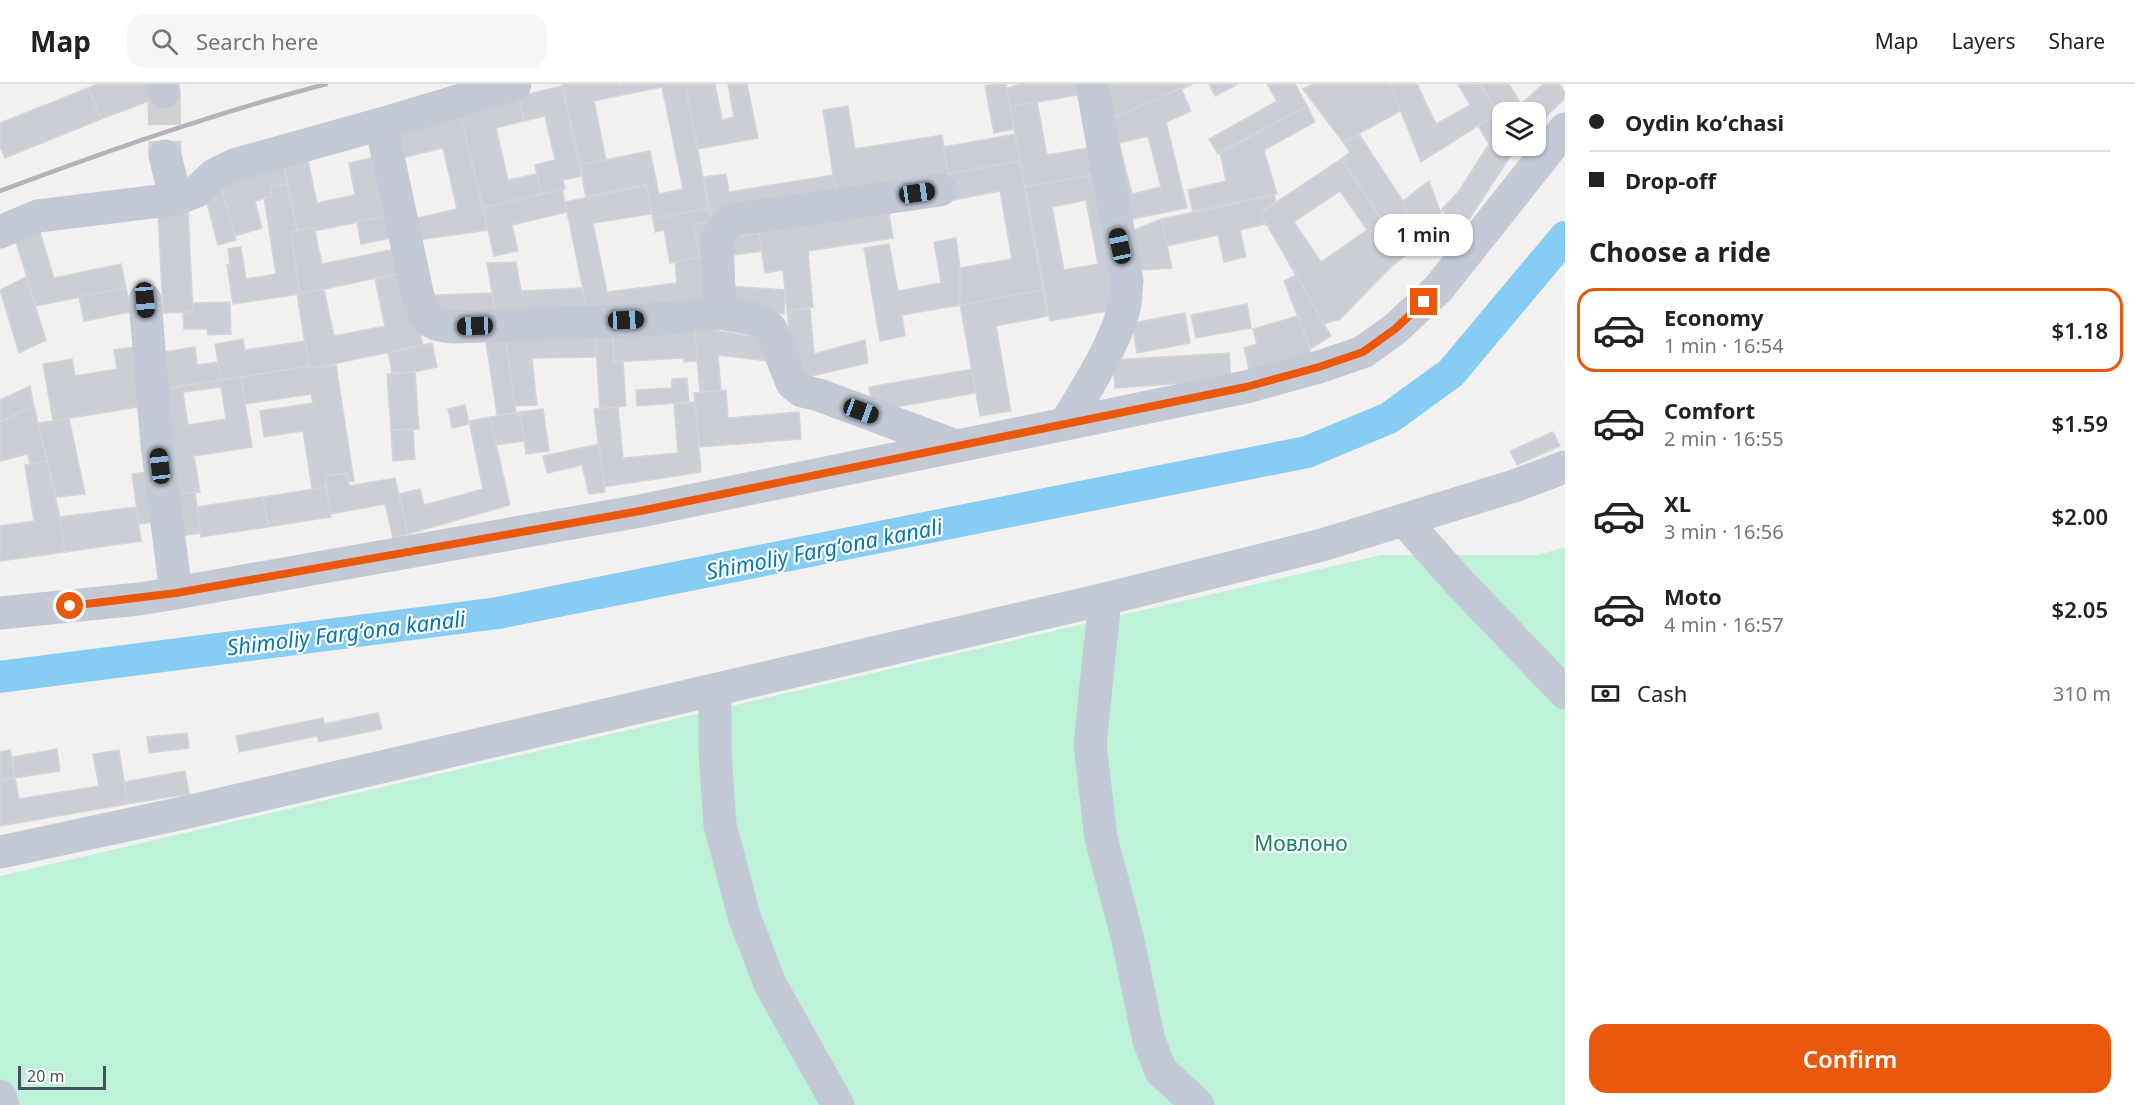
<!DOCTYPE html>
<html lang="en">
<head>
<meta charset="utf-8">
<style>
  body { margin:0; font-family:"Noto Sans",sans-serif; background:#f6f6f6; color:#222; height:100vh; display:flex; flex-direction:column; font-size:22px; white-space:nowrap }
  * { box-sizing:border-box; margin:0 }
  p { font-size:20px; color:#767676 }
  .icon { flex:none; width:33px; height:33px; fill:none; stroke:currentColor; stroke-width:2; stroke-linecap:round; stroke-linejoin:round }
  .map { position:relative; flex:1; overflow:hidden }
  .details { display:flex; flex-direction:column; background:#fff; width:570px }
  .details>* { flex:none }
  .guide { display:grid; align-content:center; height:132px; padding:0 24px; background:#fff }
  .fabs { position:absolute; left:1492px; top:18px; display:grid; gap:12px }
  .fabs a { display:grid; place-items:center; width:54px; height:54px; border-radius:12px; background:#fff; box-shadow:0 2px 4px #0004; font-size:30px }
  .scale { position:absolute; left:18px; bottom:15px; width:88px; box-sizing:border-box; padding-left:6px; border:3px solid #47505f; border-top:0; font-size:16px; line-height:21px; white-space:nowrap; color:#47505f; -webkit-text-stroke:4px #fff; paint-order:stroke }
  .end { position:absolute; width:27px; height:27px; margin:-14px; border:8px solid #ea580c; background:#fff; box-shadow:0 0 0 3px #fff }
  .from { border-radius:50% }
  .bubble { position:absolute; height:42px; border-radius:18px; background:#fff; box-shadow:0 2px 4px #0004; font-size:20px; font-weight:600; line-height:42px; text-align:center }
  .car { position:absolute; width:18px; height:36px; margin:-18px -9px; border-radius:8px; box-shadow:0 0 4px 2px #0007; background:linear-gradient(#222 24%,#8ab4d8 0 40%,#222 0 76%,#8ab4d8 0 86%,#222 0) }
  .guide b { display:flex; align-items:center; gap:21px; height:57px; font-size:22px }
  .guide b+b { border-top:2px solid #e0e0e0 }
  .guide i { width:15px; height:15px; background:#222 }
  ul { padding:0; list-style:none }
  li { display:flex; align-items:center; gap:18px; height:84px; margin:0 12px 9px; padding:0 12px; border:3px solid transparent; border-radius:18px }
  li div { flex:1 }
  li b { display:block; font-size:22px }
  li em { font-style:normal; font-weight:600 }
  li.on { border-color:#ea580c }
  li>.icon { width:54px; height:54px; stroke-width:1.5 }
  h2 { padding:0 24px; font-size:27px; line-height:72px }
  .pay { display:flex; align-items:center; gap:15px; height:66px; padding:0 24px; font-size:22px }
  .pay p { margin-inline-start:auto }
  .primary-button { display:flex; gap:12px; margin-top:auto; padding:12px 24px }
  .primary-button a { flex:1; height:69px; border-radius:18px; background:#ea580c; color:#fff; font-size:24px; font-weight:600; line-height:69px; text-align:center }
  header { display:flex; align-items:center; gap:36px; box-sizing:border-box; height:84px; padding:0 30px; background:#fff; border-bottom:2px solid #e0e0e0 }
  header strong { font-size:28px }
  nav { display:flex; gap:33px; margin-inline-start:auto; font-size:21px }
  .search { width:420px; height:54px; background:#f6f6f6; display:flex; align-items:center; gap:15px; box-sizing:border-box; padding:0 21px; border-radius:18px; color:#767676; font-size:22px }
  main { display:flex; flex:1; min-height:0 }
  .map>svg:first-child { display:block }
  .green { fill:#bdf2d9 }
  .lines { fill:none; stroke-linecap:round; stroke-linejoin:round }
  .canal { stroke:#87ccf2; stroke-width:32 }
  .building { fill:#ccced6; stroke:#d4d5dc; stroke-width:1.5; fill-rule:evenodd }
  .minor-tunnel { stroke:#d1d1d3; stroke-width:33; stroke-dasharray:33 16; stroke-linecap:butt }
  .minor { stroke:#c3cad6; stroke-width:33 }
  .rail { stroke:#b2b4bb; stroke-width:4.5 }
  .route { stroke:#ea580c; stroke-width:8 }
  .labels { text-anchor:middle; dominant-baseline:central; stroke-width:4.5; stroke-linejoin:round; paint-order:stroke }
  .park-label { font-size:21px; fill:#12865d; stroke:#fff }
  .water-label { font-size:22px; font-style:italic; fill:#0477b5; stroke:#fff }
</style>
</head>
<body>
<header>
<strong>Map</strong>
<div class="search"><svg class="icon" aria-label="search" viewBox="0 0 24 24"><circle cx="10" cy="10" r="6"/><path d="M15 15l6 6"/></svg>Search here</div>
<nav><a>Map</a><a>Layers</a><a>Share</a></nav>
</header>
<main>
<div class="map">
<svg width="1565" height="1021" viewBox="0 0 1565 1021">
  <rect width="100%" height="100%" fill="#f3f1f0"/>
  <!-- green -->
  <path class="green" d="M1565 463V1021H0V792L1381 471H1538Z"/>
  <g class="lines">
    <!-- canal -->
    <path class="canal" d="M0 593 498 529 1307 368 1389 334 1451 289 1565 153"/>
  </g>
  <!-- building -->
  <g class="building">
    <path d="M98 0H146L152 16 101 35 88 4Z"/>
    <path d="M562 0H620L622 11 594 17 606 76 580 81Z"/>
    <path d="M620 0H685L709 124 653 135 646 101 586 113 580 81 650 67 659 110 683 105 662 3 622 11Z"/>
    <path d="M685 0H715L722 36 734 33 728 0H747L758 54 698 65Z"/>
    <path d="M996 0H1006L1014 45 994 49 985 2Z"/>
    <path d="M1022 0H1086L1089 9 1010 23 1007 4Z"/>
    <path d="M1097 0H1193L1109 36Z"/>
    <path d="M1209 0H1238L1215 12Z"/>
    <path d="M1267 0H1295L1307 22 1218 70 1209 55 1277 17Z"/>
    <path d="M1314 0H1390L1401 27 1343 58 1303 5Z"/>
    <path d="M1390 0H1417L1436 40 1470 21 1458 0H1480L1498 29 1421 78Z"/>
    <path d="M1480 0H1509L1521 20 1543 0H1559L1565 9V14L1536 43V28H1503V37Z"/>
    <path d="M562 2 582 92 563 96 565 105 541 110 535 81 555 76 545 32 524 37 519 12Z"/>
    <path d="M88 4 101 35 5 74 0 63V39Z"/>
    <path d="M1181 4 1191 27 1166 38 1187 124 1122 137 1109 36ZM1148 52 1161 103 1132 110 1119 59Z"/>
    <path d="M519 12 524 37 496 44 508 96 537 90 541 110 483 124 460 30Z"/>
    <path d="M1037 18 1047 71 1099 62 1104 89 1025 103 1010 23Z"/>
    <path d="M848 22 855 65 942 51 950 98 837 116 823 26Z"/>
    <path d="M1307 22 1315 38 1264 66 1277 110 1193 128 1188 106 1226 97 1220 69Z"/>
    <path d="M1498 29 1503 37V62H1517L1462 146 1441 126 1459 107 1489 60 1478 42Z"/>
    <path d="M460 30 488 146 418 156 413 135 457 125 443 64 393 76 387 47Z"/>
    <path d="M1015 50 1020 77 948 90 943 63Z"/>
    <path d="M1359 50 1403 117 1420 160 1406 171 1341 75 1350 68 1343 58Z"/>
    <path d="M372 74 384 133 314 147V143L297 147 284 82 308 77 317 119 355 111 349 79Z"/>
    <path d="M1341 75 1406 171 1392 182 1340 235 1324 240 1260 129ZM1340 107 1367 146 1321 178 1294 138Z"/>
    <path d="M1020 77 1043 206 960 221V184L1012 175 1000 107 953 116 948 90Z"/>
    <path d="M284 82 287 100 270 103 272 112 255 117 262 144 235 152 220 99Z"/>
    <path d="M1104 89 1120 225 1050 237 1025 103ZM1086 116 1098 180 1064 186 1052 123Z"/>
    <path d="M726 90 729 108 833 91 837 116 712 137 704 93Z"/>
    <path d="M1429 97 1448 148 1424 168 1403 117Z"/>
    <path d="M287 100 297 147 291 148 300 210 233 220 227 181 230 180 228 165 241 163 246 195 276 190 264 114 272 112 270 103Z"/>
    <path d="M646 101 652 130 593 139 607 208 677 199 675 178 700 173 693 140 707 138 714 223 589 235 565 118Z"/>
    <path d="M221 104 236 156 218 161 204 108Z"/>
    <path d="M562 105 567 128 512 141 518 167 494 172 483 124Z"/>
    <path d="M1274 111 1276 118 1260 129 1266 140 1240 146 1246 173 1224 178 1218 151 1167 162 1161 135Z"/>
    <path d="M888 123 893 154 808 167 813 223 787 227 783 186 765 189 758 144Z"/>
    <path d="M709 124 712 137 693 140 700 173 670 179 664 146 655 148 653 135Z"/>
    <path d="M188 126 193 228 163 229 158 127Z"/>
    <path d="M391 131 396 153 361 160 357 138Z"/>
    <path d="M1161 135 1172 184 1130 187 1129 148Z"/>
    <path d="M314 143 322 180 396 165 401 189 300 210 291 148Z"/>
    <path d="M39 145 54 194 121 180 126 204 36 222 14 152Z"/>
    <path d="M759 149 762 167 726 172 724 155Z"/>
    <path d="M956 154 960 184V221L902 231 905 252 880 257 864 164 889 160 898 207 941 199 934 158Z"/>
    <path d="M516 178 521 207 582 204 589 235 497 239 487 179Z"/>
    <path d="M404 189 423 261 309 285 297 210 324 205 334 252 385 242 375 195Z"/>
    <path d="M1296 191 1331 252 1310 265 1284 197Z"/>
    <path d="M26 193 46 256 19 269 0 206Z"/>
    <path d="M729 202 785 206 784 230 727 226Z"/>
    <path d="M126 204 131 228 84 237 79 213Z"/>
    <path d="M1043 206 1048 232 996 242 1011 327 980 332 960 221Z"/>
    <path d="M492 209 497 234 435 237 434 211Z"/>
    <path d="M230 218 231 250 208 251 207 245H184L183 228H193V219Z"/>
    <path d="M1247 220 1251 244 1196 254 1191 231Z"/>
    <path d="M810 224 814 270 865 256 868 279 794 296 787 227Z"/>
    <path d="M1185 229 1190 259 1137 269 1132 239Z"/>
    <path d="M1298 232 1310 265 1311 276 1250 290 1244 264 1257 260 1253 245Z"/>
    <path d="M694 243 769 255 768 277 718 271 721 307 700 308Z"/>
    <path d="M695 245 697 277 684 278V274L614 278 613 250Z"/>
    <path d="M613 250 614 278 623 277 626 322 600 325 595 251Z"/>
    <path d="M485 251H505L516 329 497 331Z"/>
    <path d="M505 251H595L596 273 532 274 537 321 515 322Z"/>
    <path d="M243 255 245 266 305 257 309 282 221 296 215 260Z"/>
    <path d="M432 259 437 283 415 288 392 289 388 269Z"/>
    <path d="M141 262 151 321 53 337 43 280 72 275 75 292 117 285 114 266Z"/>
    <path d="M195 263 197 281 218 278 221 296 157 306 151 270Z"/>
    <path d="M1229 269 1231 296 1115 304 1113 276Z"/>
    <path d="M336 281 354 397 348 398 347 389 325 392 326 403 312 405 303 347 264 353 260 327 313 319 311 310 245 320 241 293 309 282V285Z"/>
    <path d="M972 285 976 309 873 327 869 303Z"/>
    <path d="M415 288 419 345 391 346 387 290Z"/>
    <path d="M241 293 252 363 194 372 200 408 174 411 157 306ZM221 303 226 335 188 341 183 308Z"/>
    <path d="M687 294 689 318 637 322 636 306 672 304V295Z"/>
    <path d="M30 302 34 322 0 338V316Z"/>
    <path d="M726 306 728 334 799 328 801 355 699 363 694 309Z"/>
    <path d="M695 318 701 388 604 403 594 325 618 323 623 374 678 369 674 320Z"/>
    <path d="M465 321 469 340 452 344 448 325Z"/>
    <path d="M34 322 47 377 30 380 28 370 0 377V338Z"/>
    <path d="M543 325 549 367 526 370 520 328Z"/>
    <path d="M520 328 524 357 496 361 490 333Z"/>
    <path d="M490 333 510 421 408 450 399 410 420 405 424 421 483 405 469 337Z"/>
    <path d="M69 334 85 410 56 413 38 339Z"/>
    <path d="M413 345 415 375 393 377 391 346Z"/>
    <path d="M1553 348 1560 362 1517 381 1510 367Z"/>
    <path d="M599 360 605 408 589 410 582 381 547 389 543 372Z"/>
    <path d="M47 377 60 433 65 468 0 477V442L34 437 25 381Z"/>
    <path d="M156 386 163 437 139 440 132 390Z"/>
    <path d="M347 389 349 402 395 394 408 450 393 454 385 420 330 430 325 392Z"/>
    <path d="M326 403 331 433 268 443 263 413Z"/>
    <path d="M195 408 201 449 180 452 174 411Z"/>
    <path d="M263 413 268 443 201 453 197 423Z"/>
    <path d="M136 423 141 457 65 468 60 433Z"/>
    <path d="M378 629 382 645 319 658 317 652 239 668 236 652 323 634 324 640Z"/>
    <path d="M187 649 189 664 149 669 147 653Z"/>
    <path d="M57 665 60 687 15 694 12 673Z"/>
    <path d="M10 666 15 694 0 697V668Z"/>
    <path d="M119 666 128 720 0 742V697L15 694 19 715 99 702 93 670Z"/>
    <path d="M185 687 189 710 128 720 124 698Z"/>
  </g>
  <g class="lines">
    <!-- minor-tunnel -->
    <path class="minor-tunnel" d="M164 8 165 72"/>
    <!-- minor -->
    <g class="minor">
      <path d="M162 0 164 8"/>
      <path d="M515 0 381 40 418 213C426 237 428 241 454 243L648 236 720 229 754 235 764 239 771 245 792 299 802 307 819 311 956 362"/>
      <path d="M176 115 197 107 214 91 234 81 381 40"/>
      <path d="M0 148 38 132 176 115 165 72"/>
      <path d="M145 216 157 361 176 509"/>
      <path d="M720 229 717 159C719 145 725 140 738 135L940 106"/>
      <path d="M1066 339C1087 303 1112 266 1124 225 1126 216 1126 206 1127 197L1092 0"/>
      <path d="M1404 436 1458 497 1565 609"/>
      <path d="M1105 515 1090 661 1101 754 1127 852 1149 957 1161 987 1198 1021"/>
      <path d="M0 529 139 515 176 509 640 427 1246 303 1319 283 1363 268 1395 245 1438 205 1565 45"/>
      <path d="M715 606V667L720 741 744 832 770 900 838 1021"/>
      <path d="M0 768 183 729 1105 515 1322 461 1514 402 1565 383"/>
      <path d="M0 1012 3 1021"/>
    </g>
    <!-- rail -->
    <path class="rail" d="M0 107C107 67 215 29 326 0"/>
  </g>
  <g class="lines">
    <!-- route -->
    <path class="route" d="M70 522 176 509 640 427 1246 303 1319 283 1363 268 1395 245 1424 218"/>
  </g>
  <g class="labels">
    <!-- park labels -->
    <g class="park-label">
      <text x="1301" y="759">Мовлоно</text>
    </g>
    <!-- water labels -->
    <g class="water-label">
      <text transform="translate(824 464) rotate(-11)">Shimoliy Fargʻona kanali</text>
      <text transform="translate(346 548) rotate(-7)">Shimoliy Fargʻona kanali</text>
    </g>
  </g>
</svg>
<div class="fabs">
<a><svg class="icon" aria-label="layers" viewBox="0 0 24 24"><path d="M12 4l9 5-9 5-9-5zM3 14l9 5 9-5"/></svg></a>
</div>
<div class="scale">20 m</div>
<i class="end from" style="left:70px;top:522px"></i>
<i class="end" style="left:1424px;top:218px"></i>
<div class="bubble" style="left:1374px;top:130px;width:99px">1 min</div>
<i class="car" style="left:917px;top:109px;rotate:82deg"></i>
<i class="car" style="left:1120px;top:162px;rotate:348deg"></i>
<i class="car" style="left:145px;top:216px;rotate:175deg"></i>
<i class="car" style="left:626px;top:236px;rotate:88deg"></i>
<i class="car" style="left:475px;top:242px;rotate:268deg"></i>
<i class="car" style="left:861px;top:327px;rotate:110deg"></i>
<i class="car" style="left:160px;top:382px;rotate:353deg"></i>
</div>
<section class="details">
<div class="guide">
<b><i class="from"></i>Oydin koʻchasi</b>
<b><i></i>Drop-off</b>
</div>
<h2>Choose a ride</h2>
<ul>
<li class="on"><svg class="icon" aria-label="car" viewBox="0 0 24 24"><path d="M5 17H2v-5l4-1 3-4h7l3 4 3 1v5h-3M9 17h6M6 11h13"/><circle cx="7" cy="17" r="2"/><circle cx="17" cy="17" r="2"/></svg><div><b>Economy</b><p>1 min · 16:54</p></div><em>$1.18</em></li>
<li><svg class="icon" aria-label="car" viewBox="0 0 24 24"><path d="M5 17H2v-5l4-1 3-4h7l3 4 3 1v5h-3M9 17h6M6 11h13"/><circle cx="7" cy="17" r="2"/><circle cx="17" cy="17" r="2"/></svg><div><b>Comfort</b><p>2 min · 16:55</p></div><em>$1.59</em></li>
<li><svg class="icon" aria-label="car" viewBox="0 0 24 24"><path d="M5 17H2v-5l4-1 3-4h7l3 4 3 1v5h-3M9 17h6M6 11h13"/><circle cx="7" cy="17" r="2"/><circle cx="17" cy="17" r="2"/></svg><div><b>XL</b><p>3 min · 16:56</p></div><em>$2.00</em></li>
<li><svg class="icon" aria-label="car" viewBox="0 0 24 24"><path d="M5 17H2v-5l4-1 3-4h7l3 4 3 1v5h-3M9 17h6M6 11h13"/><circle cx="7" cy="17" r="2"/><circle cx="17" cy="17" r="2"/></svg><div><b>Moto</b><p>4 min · 16:57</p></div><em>$2.05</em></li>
</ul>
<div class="pay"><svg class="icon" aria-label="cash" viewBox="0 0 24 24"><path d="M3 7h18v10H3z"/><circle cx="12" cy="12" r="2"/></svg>Cash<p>310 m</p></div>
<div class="primary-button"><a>Confirm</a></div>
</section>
</main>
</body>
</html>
